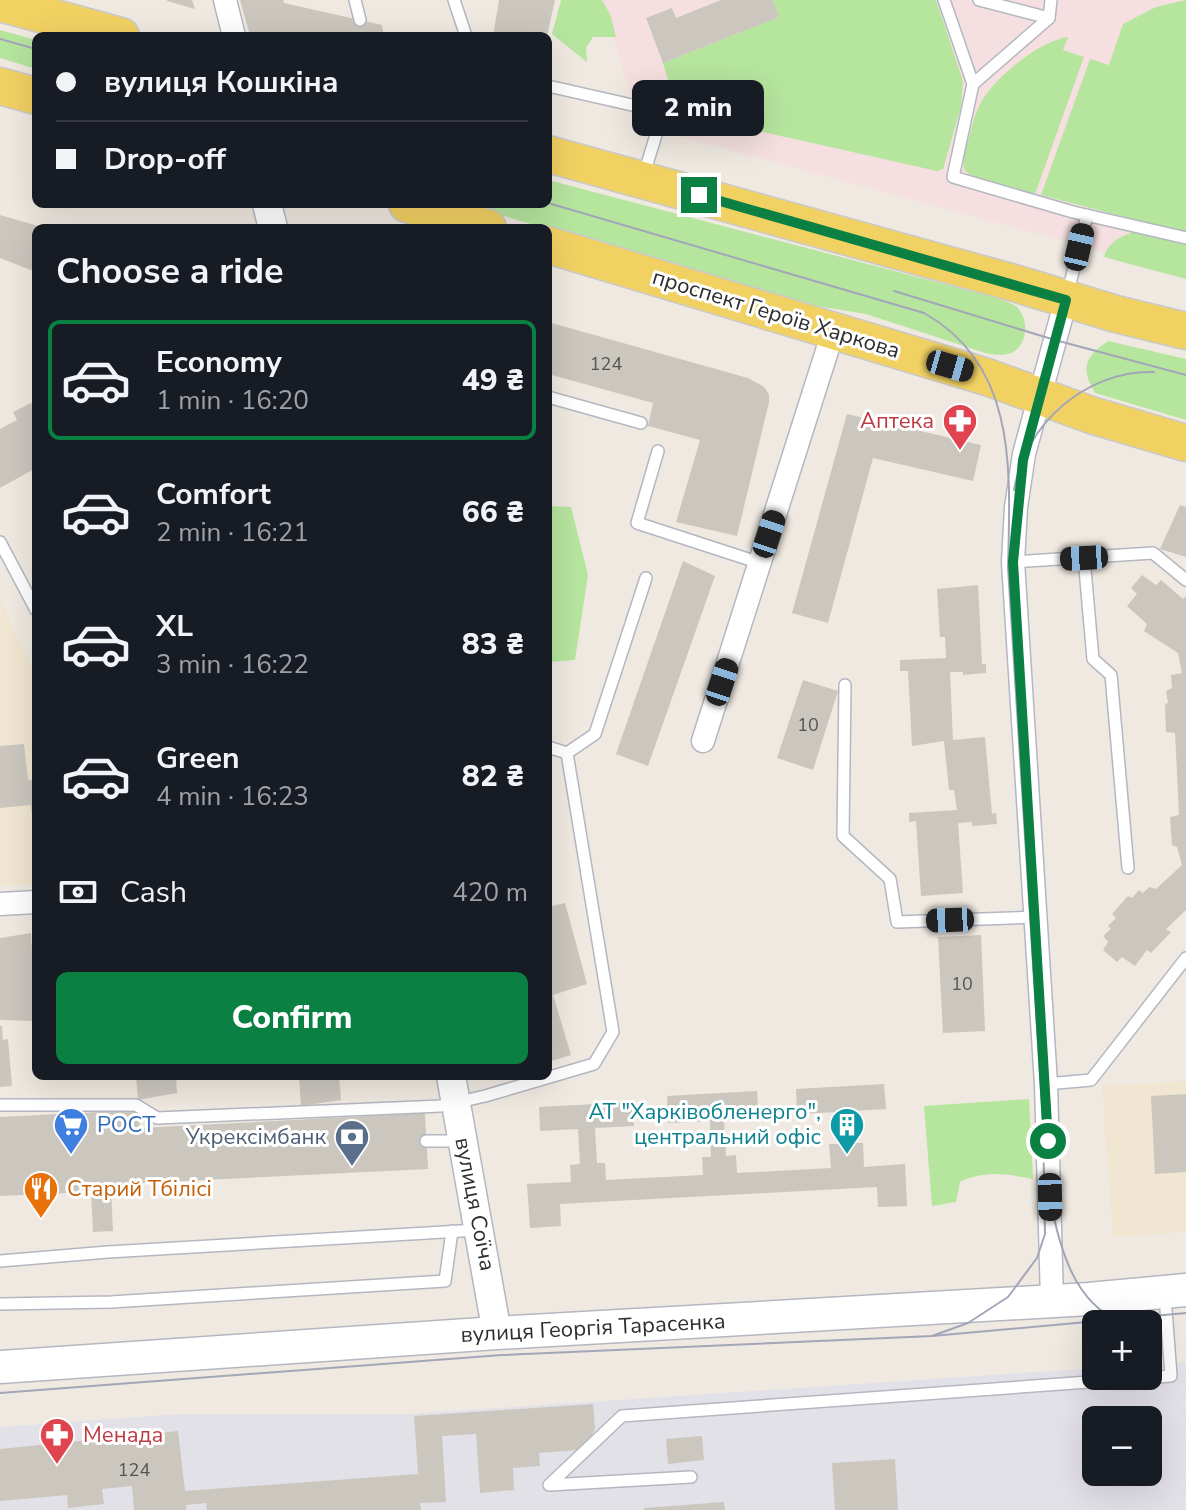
<!DOCTYPE html>
<html lang="en">
<head>
<meta charset="utf-8">
<style>
  body { margin:0; font-family:"Nunito Sans",sans-serif; background:#20242c; color:#f1f3f6; height:100vh; display:flex; flex-direction:column; font-size:30px; white-space:nowrap }
  * { box-sizing:border-box; margin:0 }
  p { font-size:26px; color:#9ea1a6 }
  .icon { flex:none; width:44px; height:44px; fill:none; stroke:currentColor; stroke-width:2; stroke-linecap:round; stroke-linejoin:round }
  .map { position:relative; flex:1; overflow:hidden }
  .side { position:absolute; left:32px; top:224px; width:520px; height:856px; display:flex; flex-direction:column; background:#171b24; border-radius:12px; box-shadow:0 8px 32px #0002 }
  .side>* { flex:none }
  .banner { position:absolute; left:32px; top:32px; width:520px; height:176px; border-radius:12px; box-shadow:0 8px 32px #0002; display:grid; align-content:center; height:176px; padding:0 24px; background:#171b24 }
  .buttons { position:absolute; left:1082px; top:1310px; display:grid; gap:16px }
  .buttons a { display:grid; place-items:center; width:80px; height:80px; border-radius:12px; background:#171b24; box-shadow:0 8px 32px #0002; font-size:40px }
  .end { position:absolute; width:36px; height:36px; margin:-18px; border:10px solid #0b8043; background:#fff; box-shadow:0 0 0 4px #fff }
  .from { border-radius:50% }
  .bubble { position:absolute; height:56px; border-radius:12px; background:#171b24; box-shadow:0 8px 32px #0002; font-size:26px; font-weight:800; line-height:56px; text-align:center }
  .car { position:absolute; width:24px; height:48px; margin:-24px -12px; border-radius:10px; box-shadow:0 0 6px 2px #0007; background:linear-gradient(#222 24%,#8ab4d8 0 40%,#222 0 76%,#8ab4d8 0 86%,#222 0) }
  .banner b { display:flex; align-items:center; gap:28px; height:76px; font-size:30px }
  .banner b+b { border-top:2px solid #363941 }
  .banner i { width:20px; height:20px; background:#f1f3f6 }
  ul { padding:0; list-style:none }
  li { display:flex; align-items:center; gap:24px; height:120px; margin:0 16px 12px; padding:0 8px; border:4px solid transparent; border-radius:12px }
  li div { flex:1 }
  li b { display:block; font-size:30px }
  li em { font-style:normal; font-weight:800 }
  li.selected { border-color:#0b8043 }
  li>.icon { width:72px; height:72px; stroke-width:1.5 }
  h2 { padding:0 24px; font-size:36px; line-height:96px }
  .pay { display:flex; align-items:center; gap:20px; height:88px; padding:0 24px; font-size:30px }
  .pay p { margin-inline-start:auto }
  .button { display:flex; gap:16px; margin-top:auto; padding:16px 24px }
  .button a { flex:1; height:92px; border-radius:12px; background:#0b8043; color:#fff; font-size:32px; font-weight:800; line-height:92px; text-align:center }
  .map>svg:first-child { display:block }
  .industrial { fill:#e3e1e8; fill-rule:evenodd }
  .education { fill:#f0e6d1 }
  .medical { fill:#f5dfe0 }
  .green { fill:#b6e59e }
  .building { fill:#cbc7bf }
  .lines { fill:none; stroke-linecap:round; stroke-linejoin:round }
  .service-casing { stroke:#b4b7c1; stroke-width:14 }
  .minor-casing { stroke:#b4b7c1; stroke-width:25 }
  .tertiary-casing { stroke:#b4b7c1; stroke-width:31 }
  .secondary-casing { stroke:#b4b7c1; stroke-width:35 }
  .primary-casing { stroke:#c9c9c9; stroke-width:39 }
  .service { stroke:#fff; stroke-width:11 }
  .minor { stroke:#fff; stroke-width:22 }
  .tertiary { stroke:#fff; stroke-width:28 }
  .secondary { stroke:#fff; stroke-width:32 }
  .primary { stroke:#f2d163; stroke-width:36 }
  .tram { stroke:#a3a6b8; stroke-width:2 }
  .route { stroke:#0b8043; stroke-width:10 }
  .labels { text-anchor:middle; dominant-baseline:central; stroke-width:6; stroke-linejoin:round; paint-order:stroke }
  .number-label { font-size:18px; fill:#555452 }
  .street-label { font-size:22px; fill:#2e2e2e; stroke:#fff }
  .health-label { font-size:22px; fill:#be3a42; stroke:#fff; text-anchor:end }
  .culture-label { font-size:22px; fill:#0d838f; stroke:#fff; text-anchor:end }
  .shop-label { font-size:22px; fill:#366cbe; stroke:#fff; text-anchor:start }
  .service-label { font-size:22px; fill:#4e5e75; stroke:#fff; text-anchor:end }
  .food-label { font-size:22px; fill:#c56008; stroke:#fff; text-anchor:start }
</style>
</head>
<body>
<div class="map">
<svg width="1186" height="1510" viewBox="0 0 1186 1510">
  <rect width="100%" height="100%" fill="#efe9e1"/>
  <!-- industrial -->
  <path class="industrial" d="M1186 1362V1510H0V1427L180 1414H411L1096 1368V1376H1148V1365ZM1096 1420H1148V1472H1096Z"/>
  <!-- education -->
  <g class="education">
    <path d="M0 598 15 634 36 673V884L0 886Z"/>
    <path d="M1186 1081V1232L1113 1237 1102 1086Z"/>
  </g>
  <!-- medical -->
  <path class="medical" d="M602 0H1186V274L640 126Z"/>
  <!-- green -->
  <g class="green">
    <path d="M561 0H602L610 14 616 37H593L586 48 587 62 552 34Z"/>
    <path d="M773 0H936L963 81 961 107 943 169 937 171 678 113 674 101 662 96 664 85 669 83 663 63 779 17Z"/>
    <path d="M1186 0V233L1041 195 1090 59 1109 65 1123 24 1156 7Z"/>
    <path d="M0 30 36 40V69L0 58Z"/>
    <path d="M1068 37 1063 50 1084 57 1035 194 973 176 965 171C961 161 965 151 968 141 972 127 975 111 983 99 997 76 1041 40 1068 37Z"/>
    <path d="M548 180 997 298C1002 300 1011 303 1016 306 1027 316 1029 338 1017 349 1009 357 996 355 985 353L866 314 805 304 463 204H548Z"/>
    <path d="M1139 230 1186 240V279L1104 257C1108 241 1124 235 1139 230Z"/>
    <path d="M1108 341 1186 359V420L1095 393C1080 368 1085 357 1108 341Z"/>
    <path d="M548 506 571 507 588 575 575 660 548 662Z"/>
    <path d="M1029 1099 1033 1179C1006 1174 986 1170 960 1182L956 1202 932 1206 924 1106Z"/>
  </g>
  <!-- building -->
  <g class="building">
    <path d="M192 0 195 9 167 1V0Z"/>
    <path d="M240 0H283L284 3 382 25 384 36H250Z"/>
    <path d="M499 0H555L547 36H493Z"/>
    <path d="M721 0H773L779 17 663 63 646 18 672 8 676 18Z"/>
    <path d="M0 215 42 227 36 228V272L0 258Z"/>
    <path d="M548 322 748 378 764 387 769 394V402L737 536 676 522 700 440 648 426 653 403 548 374Z"/>
    <path d="M31 403 36 411V468L0 488V429L17 420 13 412Z"/>
    <path d="M847 414 981 445 973 481 873 458 828 623 792 613Z"/>
    <path d="M1180 505 1186 507V557L1160 549Z"/>
    <path d="M683 561 715 576 648 766 616 754Z"/>
    <path d="M1142 575 1156 585 1161 580 1183 599 1186 596V910L1166 929 1171 932 1151 953 1147 950 1135 966 1122 957 1117 962 1103 950 1108 942 1103 936 1111 929 1108 926 1116 918 1112 914 1128 896 1132 898 1139 890 1143 893 1149 887 1156 889 1182 865 1177 847 1172 845 1170 817 1179 815 1175 733 1166 732 1165 704 1168 703 1166 691 1172 688 1171 675 1182 673 1178 653 1144 631 1147 624 1127 606 1137 594 1131 588Z"/>
    <path d="M978 585 982 664H986V673L963 675V672H950L953 740 985 737 992 814 996 813 997 824 972 826V822L958 823 963 893 921 896 916 821 909 822V813L957 810 954 790H949L944 741 912 746 908 671H900V660L946 658 945 637H940L937 589Z"/>
    <path d="M803 680 838 691 813 770 777 758Z"/>
    <path d="M24 744 28 780 36 779V839L34 840 31 805 0 808V746Z"/>
    <path d="M565 903 587 984 553 995 571 1055 548 1062V907Z"/>
    <path d="M31 933 36 1021 0 1020V938Z"/>
    <path d="M981 935 985 1031 943 1033 938 937Z"/>
    <path d="M0 1026H2L3 1040 8 1039 12 1086 0 1087Z"/>
    <path d="M136 1076H176L177 1093 138 1100Z"/>
    <path d="M299 1076H339L341 1100 301 1106Z"/>
    <path d="M884 1084 886 1109 852 1111 854 1143H863L864 1167 905 1164 907 1206 878 1207 877 1187 560 1204 561 1226 530 1228 527 1184 571 1182 570 1165 580 1164 578 1129 540 1131 539 1107 633 1102 634 1126 595 1128 597 1163H605L606 1180 703 1175 702 1157H711L710 1121 668 1123 667 1096 757 1091 759 1119 724 1120 726 1156 736 1155 737 1173 831 1168 829 1144H840L838 1112 797 1114 796 1089Z"/>
    <path d="M1186 1094V1172L1155 1174 1151 1096Z"/>
    <path d="M139 1110 140 1128 425 1113 428 1169 143 1183V1187L111 1189 113 1231 93 1232 91 1192 0 1196V1117Z"/>
    <path d="M593 1404 595 1428 586 1447 578 1450 539 1453 540 1466 513 1468 514 1490 480 1493 476 1434 442 1436 446 1502 420 1503 421 1510H207L206 1503 186 1505V1510H134L132 1486 102 1489 104 1504 68 1508 67 1495 0 1501V1449L178 1431 185 1491 418 1474 414 1416Z"/>
    <path d="M702 1436 704 1460 668 1464 666 1439Z"/>
    <path d="M895 1459 898 1510H835L832 1463Z"/>
    <path d="M724 1502 725 1510H644V1508Z"/>
  </g>
  <g class="lines">
    <defs>
      <g id="service">
        <path d="M355 0 360 20"/>
        <path d="M454 0 466 36"/>
        <path d="M944 0 973 84 953 177 1073 212 1186 238"/>
        <path d="M1049 18 1051 0"/>
        <path d="M973 84 1049 18 979 0"/>
        <path d="M548 86 663 112 644 174"/>
        <path d="M1067 296 1087 215"/>
        <path d="M548 397 641 423"/>
        <path d="M658 451 637 523 760 563"/>
        <path d="M0 542 36 610"/>
        <path d="M1084 558 1093 659 1111 675 1128 868"/>
        <path d="M1013 562 1153 553 1186 580"/>
        <path d="M845 685 843 836 890 879 897 922 1036 917"/>
        <path d="M548 747 567 753 595 734 646 578"/>
        <path d="M1046 1084 1091 1080 1186 958"/>
        <path d="M0 1105H136L157 1118 441 1106 485 1096 594 1064 613 1032 567 753"/>
        <path d="M426 1141H463"/>
        <path d="M0 1261 108 1252 478 1230"/>
        <path d="M0 1304 111 1302 445 1281 452 1231"/>
        <path d="M691 1477 549 1485 622 1416 1171 1376 1165 1296"/>
      </g>
      <g id="minor">
        <path d="M225 0 234 36"/>
        <path d="M703 741 833 332"/>
        <path d="M0 904 36 902"/>
        <path d="M1052 1301 1046 1084 1013 562 1016 507 1024 454 1066 300"/>
      </g>
      <g id="tertiary">
        <path d="M267 204 273 228"/>
        <path d="M451 1076 497 1333"/>
      </g>
      <path id="secondary" d="M0 1367 497 1333 1089 1299 1186 1290"/>
      <g id="primary">
        <path d="M0 3 121 36"/>
        <path d="M0 86 36 96"/>
        <path d="M548 154 1014 283 1116 314 1186 331"/>
        <path d="M407 204 488 228"/>
        <path d="M548 245 987 377 1091 415 1186 443"/>
      </g>
    </defs>
    <!-- service casing -->
    <use href="#service" class="service-casing"/>
    <!-- minor casing -->
    <use href="#minor" class="minor-casing"/>
    <!-- tertiary casing -->
    <use href="#tertiary" class="tertiary-casing"/>
    <!-- secondary casing -->
    <use href="#secondary" class="secondary-casing"/>
    <!-- primary casing -->
    <use href="#primary" class="primary-casing"/>
    <!-- service -->
    <use href="#service" class="service"/>
    <!-- minor -->
    <use href="#minor" class="minor"/>
    <!-- tertiary -->
    <use href="#tertiary" class="tertiary"/>
    <!-- secondary -->
    <use href="#secondary" class="secondary"/>
    <!-- primary -->
    <use href="#primary" class="primary"/>
    <!-- tram -->
    <g class="tram">
      <path d="M0 39 36 49"/>
      <path d="M548 203 924 313C1019 366 1010 474 1008 568L1043 1122 1045 1234 1037 1258 1008 1297 968 1323 932 1336"/>
      <path d="M894 291 1055 340 1186 375"/>
      <path d="M1014 490C1025 424 1086 370 1154 372"/>
      <path d="M1052 1209C1061 1251 1075 1302 1119 1321"/>
      <path d="M0 1393 502 1355 932 1336 1186 1313"/>
    </g>
  </g>
  <g class="lines">
    <!-- route -->
    <path class="route" d="M699 195 1066 300 1023 460 1013 562 1048 1141"/>
  </g>
  <!-- icons -->
  <defs>
    <symbol id="pharmacy-pin" viewBox="-11 -11 22 30"><path d="M0 17L-7.5 6A9.5 9.5 0 1 1 7.5 6Z" fill="#e0444e" stroke="#fff"/><path d="M-2-6h4v4h4v4h-4v4h-4v-4h-4v-4h4Z" fill="#fff"/></symbol>
    <symbol id="supermarket-pin" viewBox="-11 -11 22 30"><path d="M0 17L-7.5 6A9.5 9.5 0 1 1 7.5 6Z" fill="#3f7fe0" stroke="#fff"/><path d="M-6-5.5h2.5l.6 2H6L4.5 2H-2.5L-4.4-4H-6ZM-1.5 3.2a1.3 1.3 0 1 0 .1 0ZM3 3.2a1.3 1.3 0 1 0 .1 0Z" fill="#fff"/></symbol>
    <symbol id="building-pin" viewBox="-11 -11 22 30"><path d="M0 17L-7.5 6A9.5 9.5 0 1 1 7.5 6Z" fill="#0f9aa8" stroke="#fff"/><path d="M-4-6H4V6H1V3H-1V6H-4ZM-2.5-4.3h1.7v1.8h-1.7ZM.8-4.3h1.7v1.8H.8ZM-2.5-1h1.7V.8h-1.7ZM.8-1h1.7V.8H.8Z" fill="#fff"/></symbol>
    <symbol id="bank-pin" viewBox="-11 -11 22 30"><path d="M0 17L-7.5 6A9.5 9.5 0 1 1 7.5 6Z" fill="#5c6f8a" stroke="#fff"/><path d="M-6-4H6V4H-6ZM0-2.3a2.3 2.3 0 1 0 0 4.6a2.3 2.3 0 1 0 0-4.6Z" fill="#fff"/></symbol>
    <symbol id="restaurant-pin" viewBox="-11 -11 22 30"><path d="M0 17L-7.5 6A9.5 9.5 0 1 1 7.5 6Z" fill="#e8710a" stroke="#fff"/><path d="M-5-6h1v4h1v-4h1v4h1v-4h1v5L-1.5 .5V6h-2V.5L-5-1ZM5-6V6H3V1.5H1.5Q1.5-4 5-6Z" fill="#fff"/></symbol>
  </defs>
  <g fill-rule="evenodd">
    <use href="#pharmacy-pin" x="940" y="401" width="40" height="54"/>
    <use href="#supermarket-pin" x="51" y="1105" width="40" height="54"/>
    <use href="#building-pin" x="827" y="1105" width="40" height="54"/>
    <use href="#bank-pin" x="332" y="1117" width="40" height="54"/>
    <use href="#restaurant-pin" x="21" y="1169" width="40" height="54"/>
    <use href="#pharmacy-pin" x="37" y="1415" width="40" height="54"/>
  </g>
  <g class="labels">
    <!-- number labels -->
    <g class="number-label">
      <text x="606" y="364">124</text>
      <text x="808" y="725">10</text>
      <text x="962" y="984">10</text>
      <text x="134" y="1470">124</text>
    </g>
    <!-- street labels -->
    <g class="street-label">
      <text transform="translate(776 314) rotate(17)">проспект Героїв Харкова</text>
      <text transform="translate(475 1204) rotate(79)">вулиця Соїча</text>
      <text transform="translate(593 1328) rotate(-3)">вулиця Георгія Тарасенка</text>
    </g>
    <!-- health labels -->
    <g class="health-label">
      <text x="934" y="421">Аптека</text>
      <text x="83" y="1435" text-anchor="start">Менада</text>
    </g>
    <!-- culture labels -->
    <g class="culture-label">
      <text x="821" y="1112">АТ "Харківобленерго",<tspan x="821" dy="25">центральний офіс</tspan></text>
    </g>
    <!-- shop labels -->
    <g class="shop-label">
      <text x="97" y="1125">РОСТ</text>
    </g>
    <!-- service labels -->
    <g class="service-label">
      <text x="326" y="1137">Укрексімбанк</text>
    </g>
    <!-- food labels -->
    <g class="food-label">
      <text x="67" y="1189">Старий Тбілісі</text>
    </g>
  </g>
</svg>
<div class="buttons">
<a>+</a>
<a>−</a>
</div>
<i class="end from" style="left:1048px;top:1141px"></i>
<i class="end" style="left:699px;top:195px"></i>
<div class="bubble" style="left:632px;top:80px;width:132px">2 min</div>
<i class="car" style="left:1079px;top:247px;rotate:13deg"></i>
<i class="car" style="left:950px;top:366px;rotate:106deg"></i>
<i class="car" style="left:769px;top:534px;rotate:18deg"></i>
<i class="car" style="left:1084px;top:558px;rotate:267deg"></i>
<i class="car" style="left:722px;top:682px;rotate:18deg"></i>
<i class="car" style="left:950px;top:920px;rotate:268deg"></i>
<i class="car" style="left:1050px;top:1197px;rotate:179deg"></i>
<div class="banner">
<b><i class="from"></i>вулиця Кошкіна</b>
<b><i></i>Drop-off</b>
</div>
<section class="side">
<h2>Choose a ride</h2>
<ul>
<li class="selected"><svg class="icon" aria-label="car" viewBox="0 0 24 24"><path d="M5 17H2v-5l4-1 3-4h7l3 4 3 1v5h-3M9 17h6M6 11h13"/><circle cx="7" cy="17" r="2"/><circle cx="17" cy="17" r="2"/></svg><div><b>Economy</b><p>1 min · 16:20</p></div><em>49 ₴</em></li>
<li><svg class="icon" aria-label="car" viewBox="0 0 24 24"><path d="M5 17H2v-5l4-1 3-4h7l3 4 3 1v5h-3M9 17h6M6 11h13"/><circle cx="7" cy="17" r="2"/><circle cx="17" cy="17" r="2"/></svg><div><b>Comfort</b><p>2 min · 16:21</p></div><em>66 ₴</em></li>
<li><svg class="icon" aria-label="car" viewBox="0 0 24 24"><path d="M5 17H2v-5l4-1 3-4h7l3 4 3 1v5h-3M9 17h6M6 11h13"/><circle cx="7" cy="17" r="2"/><circle cx="17" cy="17" r="2"/></svg><div><b>XL</b><p>3 min · 16:22</p></div><em>83 ₴</em></li>
<li><svg class="icon" aria-label="car" viewBox="0 0 24 24"><path d="M5 17H2v-5l4-1 3-4h7l3 4 3 1v5h-3M9 17h6M6 11h13"/><circle cx="7" cy="17" r="2"/><circle cx="17" cy="17" r="2"/></svg><div><b>Green</b><p>4 min · 16:23</p></div><em>82 ₴</em></li>
</ul>
<div class="pay"><svg class="icon" aria-label="cash" viewBox="0 0 24 24"><path d="M3 7h18v10H3z"/><circle cx="12" cy="12" r="2"/></svg>Cash<p>420 m</p></div>
<div class="button"><a>Confirm</a></div>
</section>
</div>
</body>
</html>
